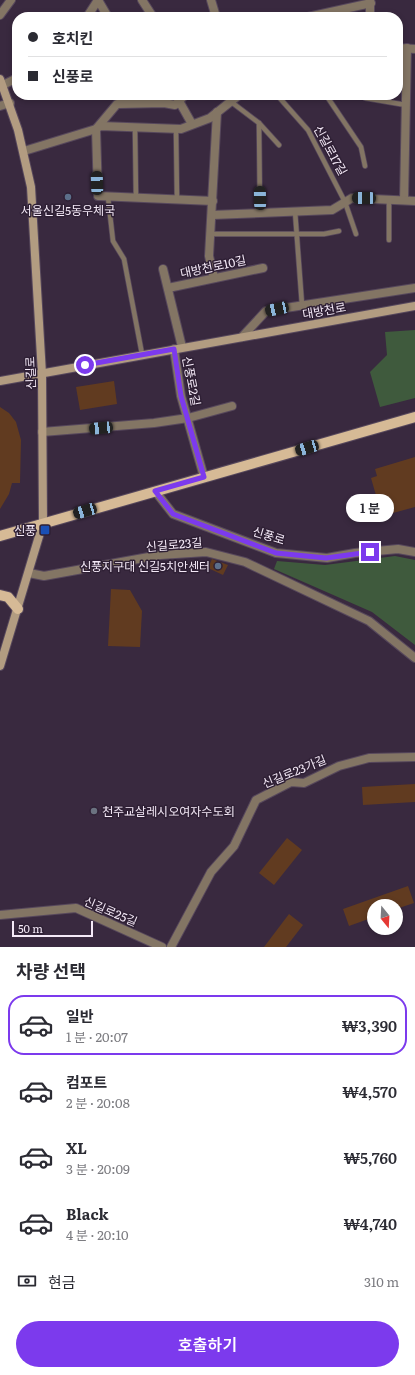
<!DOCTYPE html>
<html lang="ko">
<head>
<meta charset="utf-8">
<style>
  body { margin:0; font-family:Literata,"Noto Sans KR",serif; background:#f2f2f3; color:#2b2b33; height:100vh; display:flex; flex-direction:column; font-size:15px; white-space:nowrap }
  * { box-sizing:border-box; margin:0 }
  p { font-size:13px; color:#7c7c81 }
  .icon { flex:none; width:22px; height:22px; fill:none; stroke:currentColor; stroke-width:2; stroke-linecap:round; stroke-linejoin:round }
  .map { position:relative; height:947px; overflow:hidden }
  .details { display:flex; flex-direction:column; background:#fff; flex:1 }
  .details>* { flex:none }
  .banner { position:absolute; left:12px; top:12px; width:391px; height:88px; border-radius:16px; box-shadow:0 2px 6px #0003; display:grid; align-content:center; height:88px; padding:0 16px; background:#fff }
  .needle { width:26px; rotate:162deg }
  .controls { position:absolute; left:367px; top:899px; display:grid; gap:8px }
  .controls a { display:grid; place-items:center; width:36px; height:36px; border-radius:50%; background:#fff; box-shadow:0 2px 6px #0003; font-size:20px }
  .scale { position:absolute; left:12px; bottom:10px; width:81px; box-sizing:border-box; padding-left:4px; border:2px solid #f4e9f7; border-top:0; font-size:11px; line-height:14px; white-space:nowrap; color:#f4e9f7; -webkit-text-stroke:3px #2f2035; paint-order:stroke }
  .end { position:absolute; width:18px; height:18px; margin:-9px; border:5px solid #7c3aed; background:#fff; box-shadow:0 0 0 2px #fff }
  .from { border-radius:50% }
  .bubble { position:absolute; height:28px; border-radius:14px; background:#fff; box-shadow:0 2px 6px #0003; font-size:13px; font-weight:600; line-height:28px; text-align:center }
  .car { position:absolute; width:12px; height:24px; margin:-12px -6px; border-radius:5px; box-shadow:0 0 3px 1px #0007; background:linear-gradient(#222 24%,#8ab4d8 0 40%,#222 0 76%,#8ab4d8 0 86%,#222 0) }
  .banner b { display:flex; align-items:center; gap:14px; height:38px; font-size:15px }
  .banner b+b { border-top:1px solid #e1e1e2 }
  .banner i { width:10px; height:10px; background:#2b2b33 }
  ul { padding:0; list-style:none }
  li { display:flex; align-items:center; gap:12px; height:60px; margin:0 8px 6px; padding:0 8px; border:2px solid transparent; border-radius:16px }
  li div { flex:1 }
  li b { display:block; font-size:15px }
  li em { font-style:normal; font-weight:600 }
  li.current { border-color:#7c3aed }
  li>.icon { width:36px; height:36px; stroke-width:1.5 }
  h2 { padding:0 16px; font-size:18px; line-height:48px }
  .pay { display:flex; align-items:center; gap:10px; height:44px; padding:0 16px; font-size:15px }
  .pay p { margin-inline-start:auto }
  .cta { display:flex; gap:8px; margin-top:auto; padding:8px 16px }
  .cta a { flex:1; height:46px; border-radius:24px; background:#7c3aed; color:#fff; font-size:16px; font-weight:600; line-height:46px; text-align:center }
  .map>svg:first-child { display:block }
  .green { fill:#3f5a3d }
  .building { fill:#613b20 }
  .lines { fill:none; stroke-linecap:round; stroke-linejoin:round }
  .lane-casing { stroke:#57485c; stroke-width:6 }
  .street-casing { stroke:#57485c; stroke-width:10 }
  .secondary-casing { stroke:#57485c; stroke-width:10 }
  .primary-casing { stroke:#57485c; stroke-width:12 }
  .lane { stroke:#837564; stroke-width:4.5 }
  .street { stroke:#837564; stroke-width:8 }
  .secondary { stroke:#b29c81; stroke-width:8 }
  .primary { stroke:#d6ba96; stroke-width:10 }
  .route { stroke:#7c3aed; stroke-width:5 }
  .service-dot { fill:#5c6f8a; stroke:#2f2035; stroke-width:1.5 }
  .transit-dot { fill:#1a4fb4; stroke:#2f2035; stroke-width:1.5 }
  .worship-dot { fill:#6b7280; stroke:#2f2035; stroke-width:1.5 }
  .labels { text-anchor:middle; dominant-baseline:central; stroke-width:3; stroke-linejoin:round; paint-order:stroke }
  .street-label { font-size:12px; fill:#f4e9f7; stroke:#2f2035 }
  .poi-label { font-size:12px; fill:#f4e9f7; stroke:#2f2035; text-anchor:end }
</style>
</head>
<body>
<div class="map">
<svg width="415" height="947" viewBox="0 0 415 947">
  <rect width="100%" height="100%" fill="#39293f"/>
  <!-- green -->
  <g class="green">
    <path d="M415 330V398L380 407 370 372 387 355 385 332Z"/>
    <path d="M395 556 415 560V645L372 612 274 569 277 561 325 565Z"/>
  </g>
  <!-- building -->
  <g class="building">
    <path d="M114 381 117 404 80 410 76 387Z"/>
    <path d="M0 407 9 413 16 422 21 440 20 483H12L9 494 0 509Z"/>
    <path d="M415 457V507L382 516 371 478 377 476 375 469Z"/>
    <path d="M212 559 228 565 223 575 208 568Z"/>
    <path d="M111 589 130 590 142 611 140 647 108 646Z"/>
    <path d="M415 784V802L363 805 362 787Z"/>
    <path d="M287 838 302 850 274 885 259 873Z"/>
    <path d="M408 886 414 903 396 909V906H374V917L349 926 343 909Z"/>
    <path d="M289 914 303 925 286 947H264Z"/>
  </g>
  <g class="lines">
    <defs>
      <g id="lane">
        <path d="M277 95 308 130 345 202 356 234"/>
        <path d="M326 95 361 147 365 166"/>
        <path d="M365 98 406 105"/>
        <path d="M230 101 259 123 279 145"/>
        <path d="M259 123 260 213"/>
        <path d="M135 128 136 198"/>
        <path d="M176 129 177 199"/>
        <path d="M108 197 113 241 124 259 142 354"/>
        <path d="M295 211 302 305"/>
        <path d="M211 234H324L339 231"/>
        <path d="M389 240V199"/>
      </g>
      <g id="street">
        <path d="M98 0 108 17"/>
        <path d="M142 0 153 17"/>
        <path d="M211 0 216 17"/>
        <path d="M0 15 11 0"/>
        <path d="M87 17 98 0"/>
        <path d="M308 17 371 3"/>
        <path d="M370 17V0"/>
        <path d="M398 48 415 49"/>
        <path d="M3 85 17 78"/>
        <path d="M179 101 192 124"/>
        <path d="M0 106 10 103"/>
        <path d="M24 151 96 129 117 104 164 103 175 105 185 95"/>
        <path d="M404 200 407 48"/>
        <path d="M213 201 98 196 96 129 100 126 181 129 210 118 239 95"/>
        <path d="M212 215 332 210 352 198 415 201"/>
        <path d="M163 269 182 347"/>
        <path d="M214 278 209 256 217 112"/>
        <path d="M168 288 263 268"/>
        <path d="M242 337 266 311 415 288"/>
        <path d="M174 349 181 396 204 477"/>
        <path d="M42 432 154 423 188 418 232 406"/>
        <path d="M155 491 173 514 276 553 327 558 355 553 398 549 415 552"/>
        <path d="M29 573 44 576 160 555 206 552 245 562 369 621 415 658"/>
        <path d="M0 915 76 908 162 947"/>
        <path d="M171 947 211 872 234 846 256 800 291 782 304 783 339 766 369 758 415 757"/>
      </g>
      <g id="secondary">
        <path d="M0 79 18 130 31 187 42 374 43 523 0 666"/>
        <path d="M0 381 415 306"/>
      </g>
      <g id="primary">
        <path d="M0 536 415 417"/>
        <path d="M0 595 8 597 18 609"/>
      </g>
    </defs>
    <!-- lane casing -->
    <use href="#lane" class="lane-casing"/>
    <!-- street casing -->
    <use href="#street" class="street-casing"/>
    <!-- secondary casing -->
    <use href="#secondary" class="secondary-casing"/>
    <!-- primary casing -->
    <use href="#primary" class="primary-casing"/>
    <!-- lane -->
    <use href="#lane" class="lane"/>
    <!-- street -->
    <use href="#street" class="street"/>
    <!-- secondary -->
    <use href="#secondary" class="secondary"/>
    <!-- primary -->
    <use href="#primary" class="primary"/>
  </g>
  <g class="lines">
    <!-- route -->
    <path class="route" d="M85 365 174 349 181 396 204 477 155 491 173 514 276 553 326 558 370 552"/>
  </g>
  <!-- markers -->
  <g class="service-dot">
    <circle cx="68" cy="197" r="4"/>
    <circle cx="218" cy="566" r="4"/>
  </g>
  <rect class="transit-dot" x="40" y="525" width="10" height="10" rx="2"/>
  <circle class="worship-dot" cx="94" cy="811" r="4"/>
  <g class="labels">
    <!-- street labels -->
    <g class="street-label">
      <text transform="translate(331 150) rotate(61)">신길로17길</text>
      <text transform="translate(213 266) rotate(-12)">대방천로10길</text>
      <text transform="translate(324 310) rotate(-10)">대방천로</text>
      <text transform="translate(30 373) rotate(-92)">신길로</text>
      <text transform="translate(192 381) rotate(79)">신풍로2길</text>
      <text transform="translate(269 535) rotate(17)">신풍로</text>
      <text transform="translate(174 544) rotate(-5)">신길로23길</text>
      <text transform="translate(294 771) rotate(-22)">신길로23가길</text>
      <text transform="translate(111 911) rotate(23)">신길로25길</text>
    </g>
    <!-- poi labels -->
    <g class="poi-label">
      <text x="68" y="210" text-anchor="middle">서울신길5동우체국</text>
      <text x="36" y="530">신풍</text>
      <text x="210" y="566">신풍지구대 신길5치안센터</text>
      <text x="102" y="811" text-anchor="start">천주교살레시오여자수도회</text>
    </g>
  </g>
</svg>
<div class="controls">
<a><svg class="needle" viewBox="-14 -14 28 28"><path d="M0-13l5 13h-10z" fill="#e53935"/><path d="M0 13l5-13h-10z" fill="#7c7c81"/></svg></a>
</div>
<div class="scale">50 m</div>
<i class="end from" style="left:85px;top:365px"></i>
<i class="end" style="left:370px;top:552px"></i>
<div class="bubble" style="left:346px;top:494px;width:48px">1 분</div>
<i class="car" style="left:97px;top:183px;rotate:358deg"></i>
<i class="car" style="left:260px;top:198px;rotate:359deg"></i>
<i class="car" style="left:364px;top:198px;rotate:271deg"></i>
<i class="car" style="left:277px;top:309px;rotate:258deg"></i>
<i class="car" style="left:101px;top:428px;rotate:265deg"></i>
<i class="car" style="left:307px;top:448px;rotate:254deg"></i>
<i class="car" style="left:85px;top:511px;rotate:254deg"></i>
<div class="banner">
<b><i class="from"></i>호치킨</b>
<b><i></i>신풍로</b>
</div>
</div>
<section class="details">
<h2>차량 선택</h2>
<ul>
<li class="current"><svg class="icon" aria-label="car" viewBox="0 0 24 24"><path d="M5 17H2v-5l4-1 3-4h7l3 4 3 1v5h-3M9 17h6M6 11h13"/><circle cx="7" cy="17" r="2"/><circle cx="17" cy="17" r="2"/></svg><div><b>일반</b><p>1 분 · 20:07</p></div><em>₩3,390</em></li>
<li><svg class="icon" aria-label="car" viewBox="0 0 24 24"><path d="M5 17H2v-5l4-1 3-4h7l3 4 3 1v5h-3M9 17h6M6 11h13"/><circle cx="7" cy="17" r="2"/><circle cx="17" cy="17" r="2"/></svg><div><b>컴포트</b><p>2 분 · 20:08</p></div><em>₩4,570</em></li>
<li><svg class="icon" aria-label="car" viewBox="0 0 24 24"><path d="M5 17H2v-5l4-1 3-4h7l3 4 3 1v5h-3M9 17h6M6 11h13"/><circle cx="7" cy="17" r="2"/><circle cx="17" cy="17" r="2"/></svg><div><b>XL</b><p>3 분 · 20:09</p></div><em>₩5,760</em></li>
<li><svg class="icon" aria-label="car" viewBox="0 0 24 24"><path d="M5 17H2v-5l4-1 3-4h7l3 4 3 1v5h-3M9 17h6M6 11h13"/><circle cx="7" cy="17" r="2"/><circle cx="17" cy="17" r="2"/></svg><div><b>Black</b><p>4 분 · 20:10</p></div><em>₩4,740</em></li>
</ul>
<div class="pay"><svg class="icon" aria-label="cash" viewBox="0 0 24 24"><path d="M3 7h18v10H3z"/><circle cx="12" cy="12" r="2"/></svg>현금<p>310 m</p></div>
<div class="cta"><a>호출하기</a></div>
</section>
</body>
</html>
